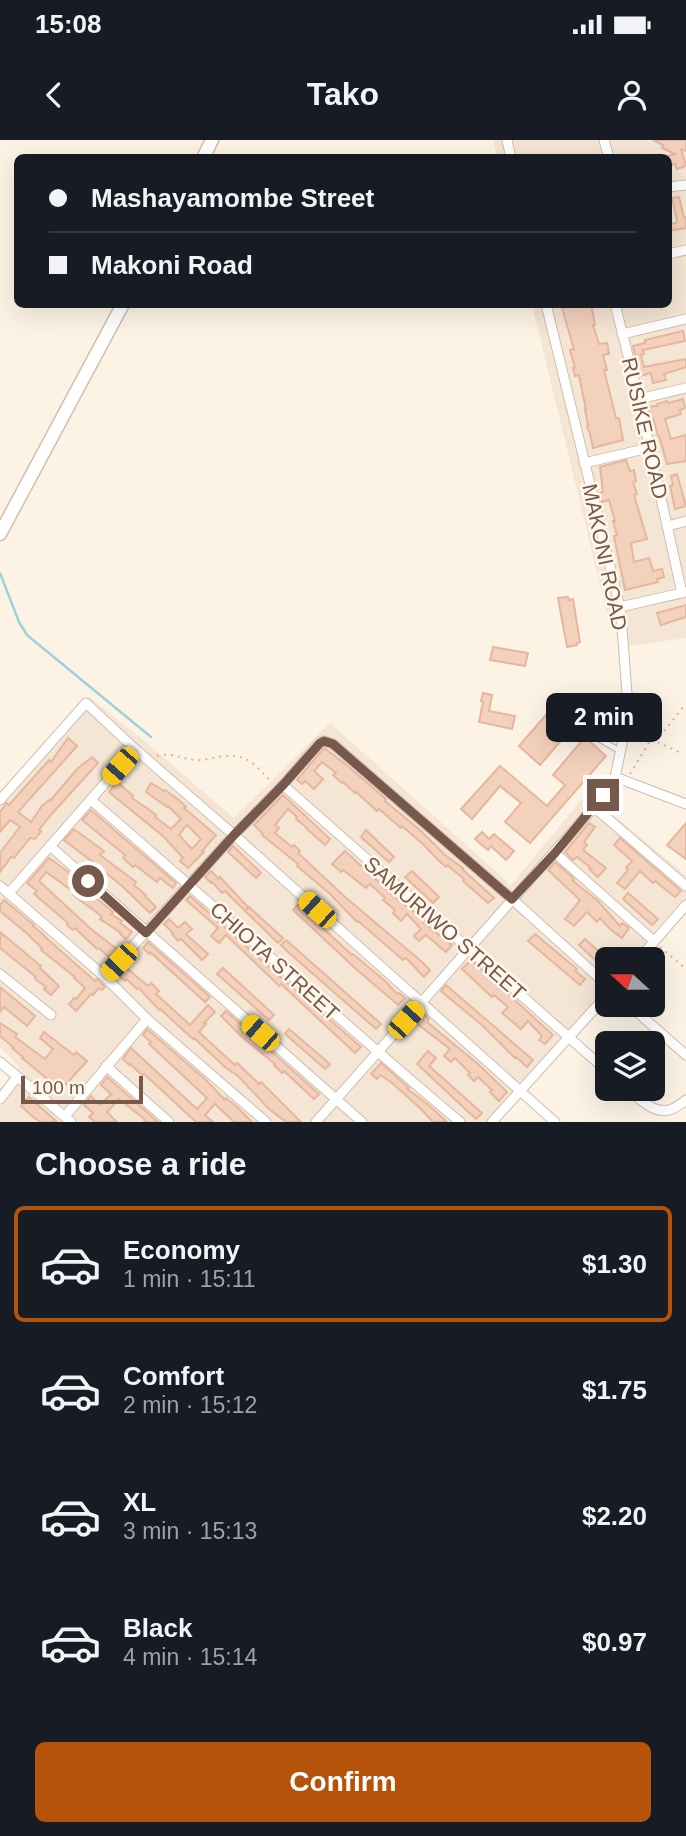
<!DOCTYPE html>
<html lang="en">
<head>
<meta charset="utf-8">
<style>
  body { margin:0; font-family:Arial,sans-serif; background:#20242c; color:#f1f3f6; height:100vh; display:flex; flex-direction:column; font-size:26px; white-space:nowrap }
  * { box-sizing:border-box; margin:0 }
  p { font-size:23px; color:#9ea1a6 }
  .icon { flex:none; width:38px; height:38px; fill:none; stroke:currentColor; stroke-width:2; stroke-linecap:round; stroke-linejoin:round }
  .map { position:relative; height:982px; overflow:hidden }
  .sheet { display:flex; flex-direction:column; background:#171b24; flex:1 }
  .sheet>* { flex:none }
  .guide { position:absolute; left:14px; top:14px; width:658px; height:154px; border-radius:10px; box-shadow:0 7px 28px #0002; display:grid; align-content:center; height:154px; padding:0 35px; background:#171b24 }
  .needle { width:46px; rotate:291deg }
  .tools { position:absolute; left:595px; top:807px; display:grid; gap:14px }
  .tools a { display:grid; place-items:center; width:70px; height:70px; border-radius:10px; background:#171b24; box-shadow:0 7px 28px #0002; font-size:35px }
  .scale { position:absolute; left:21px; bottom:18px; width:122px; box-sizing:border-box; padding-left:7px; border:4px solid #76594a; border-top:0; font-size:19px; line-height:24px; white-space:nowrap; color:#76594a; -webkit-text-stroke:5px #fff7ec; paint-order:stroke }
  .end { position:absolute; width:32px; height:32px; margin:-16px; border:9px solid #76594a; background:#fff; box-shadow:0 0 0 4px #fff }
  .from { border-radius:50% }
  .bubble { position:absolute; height:49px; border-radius:10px; background:#171b24; box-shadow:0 7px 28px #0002; font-size:23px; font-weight:600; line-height:49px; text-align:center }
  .car { position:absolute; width:21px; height:42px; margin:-21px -10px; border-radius:9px; box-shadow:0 0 5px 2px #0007; background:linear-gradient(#f5c518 24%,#345 0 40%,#f5c518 0 76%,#345 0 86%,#f5c518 0) }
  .guide b { display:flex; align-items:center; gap:24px; height:66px; font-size:26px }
  .guide b+b { border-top:2px solid #363941 }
  .guide i { width:18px; height:18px; background:#f1f3f6 }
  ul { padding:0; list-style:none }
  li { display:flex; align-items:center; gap:21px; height:116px; margin:0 14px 10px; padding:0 21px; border:4px solid transparent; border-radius:10px }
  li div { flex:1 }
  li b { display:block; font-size:26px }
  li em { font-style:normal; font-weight:600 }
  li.selected { border-color:#b45309 }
  li>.icon { width:63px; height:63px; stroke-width:1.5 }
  h2 { padding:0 35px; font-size:32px; line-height:84px }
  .button { display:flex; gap:14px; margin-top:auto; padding:14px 35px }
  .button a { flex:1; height:80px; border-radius:10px; background:#b45309; color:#fff; font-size:28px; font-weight:600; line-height:80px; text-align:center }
  .status { display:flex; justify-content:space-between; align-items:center; height:49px; padding:0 35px; background:#171b24; direction:ltr }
  .status svg { height:19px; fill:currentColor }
  header { display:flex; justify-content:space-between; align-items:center; height:91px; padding:0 35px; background:#171b24; font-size:32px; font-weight:600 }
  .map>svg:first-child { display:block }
  .residential { fill:#f4e5d4 }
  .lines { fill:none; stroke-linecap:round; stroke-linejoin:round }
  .stream { stroke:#9fd1d9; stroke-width:2.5 }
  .building { fill:#f3d1bc; stroke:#e5b79d; stroke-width:2; fill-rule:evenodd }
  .service-casing { stroke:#d1bdae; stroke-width:7 }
  .minor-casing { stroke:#d1bdae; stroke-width:11 }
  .secondary-casing { stroke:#d4bdab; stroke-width:15 }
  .path { stroke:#d8b49f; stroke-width:2; stroke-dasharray:2 5; stroke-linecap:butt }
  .service { stroke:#fff; stroke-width:4.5 }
  .minor { stroke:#fff; stroke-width:9 }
  .secondary { stroke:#fff; stroke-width:12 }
  .route { stroke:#76594a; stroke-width:9 }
  .labels { text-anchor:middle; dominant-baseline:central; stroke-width:5; stroke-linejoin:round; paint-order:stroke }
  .street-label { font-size:21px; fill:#76594a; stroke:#fff7ec }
</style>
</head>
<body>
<div class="status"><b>15:08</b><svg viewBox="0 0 49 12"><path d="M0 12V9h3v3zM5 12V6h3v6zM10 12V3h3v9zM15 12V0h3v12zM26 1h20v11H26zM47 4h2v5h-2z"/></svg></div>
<header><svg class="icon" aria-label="back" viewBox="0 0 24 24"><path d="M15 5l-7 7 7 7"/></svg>Tako<svg class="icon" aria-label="person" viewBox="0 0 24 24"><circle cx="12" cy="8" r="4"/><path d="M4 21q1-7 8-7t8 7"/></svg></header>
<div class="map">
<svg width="686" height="982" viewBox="0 0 686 982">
  <rect width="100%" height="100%" fill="#fdf3e5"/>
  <!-- residential -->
  <g class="residential">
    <path d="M493 0H686V498L629 506 624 481 610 486 532 165 668 164V18L497 17Z"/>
    <path d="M89 557 141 598 234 678 330 583 511 745 587 653 686 735V766L640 819H607V856L497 982H0V949L19 927 0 907V651Z"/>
  </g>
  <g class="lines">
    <!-- stream -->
    <path class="stream" d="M0 433 19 482 27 495 151 597"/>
  </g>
  <!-- building -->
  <g class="building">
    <path d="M653 0H686V11L681 9 686 26 677 29 675 24 668 26V16L675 14 662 8 663 5Z"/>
    <path d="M679 57 684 78 686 77V88L668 91V84L676 83 677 80 672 58Z"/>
    <path d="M576 164H591L595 185H593L599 204 607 203 609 214 603 215 607 230H604L616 278H619L623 300 593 308 590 294 587 286 588 285 585 270H586L579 235 575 236 573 228H575L570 210 574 209 562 168Z"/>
    <path d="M683 191 685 201 643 210 644 214 641 215 644 227 686 219V227L664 234 666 240 653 243 651 233 640 236 633 206 645 203V200Z"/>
    <path d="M683 259 685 268 680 270 681 274 665 279 671 299 686 295V321L667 324 659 296H658L653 278H650L648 267 658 266 657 264 667 261 668 263Z"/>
    <path d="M626 320 630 331 634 330 636 341 633 342 637 354 634 355 647 399 631 403 634 422 649 418 653 431 662 429 664 437 657 439 658 442 625 450 614 396 617 395 613 381H615L609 360 602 362 600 353 603 352 600 327Z"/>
    <path d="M677 334 686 366 675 369 670 346 673 345 671 336Z"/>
    <path d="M568 457 569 460 573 459 580 502 577 503V505L567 507 558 458Z"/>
    <path d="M686 465V477L661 485 657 473Z"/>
    <path d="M493 507 528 513 525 526 490 520Z"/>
    <path d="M483 553 492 555 489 571 515 576 512 589 479 582 483 562 481 561Z"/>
    <path d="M552 568 554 573 572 588 540 625 519 606Z"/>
    <path d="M585 597 606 616 530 703 505 682 521 663 500 646 472 679 461 669 500 626 547 666 565 645 553 635Z"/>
    <path d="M68 598 77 606 18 672 31 682 42 666 49 660 50 661 78 628 92 617 98 623 49 677 39 690 41 691 35 699 30 698 14 718 11 717 0 732V713L20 687 10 680 0 692V672L7 663 9 665 49 620 51 622Z"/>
    <path d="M324 608 344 623 386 659 385 661 421 691 445 715 463 728 462 729 494 758 488 763 463 741 464 739 447 725 446 727 439 721 424 705 402 686 401 688 379 669 377 671 356 652 355 653 343 642 342 643 333 635 336 633 322 622 314 631 323 639 314 649 305 641 302 644 297 640Z"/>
    <path d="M117 642 133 656 132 658 151 671 156 675 155 677 171 689 181 679 168 666 167 667 146 652 151 643 164 651 165 650 179 660 186 667 184 668 216 695 202 711 204 712 188 728 180 721 183 718 164 697 109 652ZM187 685 201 699 192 709 179 695Z"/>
    <path d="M283 655 330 699 325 705 307 689V688L296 679 297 677 288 669 275 685 279 688 275 693 292 707 294 705 300 711 298 713 345 757 422 822 430 830 424 837 406 818 403 820 358 781 357 782 330 754 297 726 298 724 262 695 263 694 254 685Z"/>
    <path d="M91 670 176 743 173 748 160 738 157 742 135 725 133 727 123 718 125 715 82 680Z"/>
    <path d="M589 683 595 687 584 702 587 705 583 710 606 728 598 737 589 729 591 728 577 717 573 720 565 712Z"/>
    <path d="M686 683V719L667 705Z"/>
    <path d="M74 689 104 711 100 715 136 742 134 745 146 755 145 756 156 767 150 773 121 745 106 733 104 735 96 729 98 726 64 700Z"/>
    <path d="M366 690 394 717 389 722 361 697Z"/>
    <path d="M482 692 489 699 494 694 514 711 506 720 491 706 488 710 475 699Z"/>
    <path d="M620 698 681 751 675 757 655 741 653 743 640 731 625 749 617 743 628 730 626 728 632 721 614 705Z"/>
    <path d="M233 706 261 733 256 738 228 712Z"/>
    <path d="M345 711 397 759 426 781 424 783 452 805 446 812 426 795 419 801 414 796 421 789 407 774 401 781 393 773 395 770 383 760 385 758 370 744 366 748 343 730 341 732 332 724Z"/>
    <path d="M49 718 70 733 90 751 89 752 113 772 111 774 122 781 120 783 132 792 126 799 120 794 121 793 100 779 102 777 96 772 73 755 75 753 46 732 39 741 91 789 118 810 110 818 99 808 97 809 75 788 73 790 67 785 68 783 34 754 37 751 27 743Z"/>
    <path d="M555 722 572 737 574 740 573 741 597 760 620 786 622 783 629 788 622 798 610 789 600 778 597 782 587 772 574 786 565 779 580 760 548 730Z"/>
    <path d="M211 731 219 739 220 737 248 767 245 771 225 751 222 753 212 742 211 743 205 737Z"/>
    <path d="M412 731 439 757 433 763 405 737Z"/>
    <path d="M628 753 658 779 652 785 623 759Z"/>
    <path d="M190 756 267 825 361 907 355 913 281 844 279 846 269 836 226 795 219 803 211 796 218 788 186 760Z"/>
    <path d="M4 760 34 785 33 786 44 795V796L95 841 97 839 105 847 102 850 99 848 93 855 91 854 76 871 69 864 74 858 76 859 85 848 74 838 75 837 41 810 42 808 30 797V796L0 771V765Z"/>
    <path d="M298 765 352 815 353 814 385 841 397 854 399 853 405 858 398 865 356 829 293 770Z"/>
    <path d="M249 767 283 798 278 803 245 771Z"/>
    <path d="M169 779 178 788 185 782 192 789 186 794 208 814 202 820 181 799 178 801 172 794 173 793 164 784Z"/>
    <path d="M0 792 41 826 40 828 59 846 51 855 44 849 46 847 35 839 36 837 0 808Z"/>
    <path d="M535 794 577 829 575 831 585 839 580 845 528 801Z"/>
    <path d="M585 799 607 819V831L579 805Z"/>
    <path d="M286 800 381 884 376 889 288 812 281 805Z"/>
    <path d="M148 802 210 857 205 862 150 812 149 814 143 808Z"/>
    <path d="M471 820 553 895 545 904 539 900 542 896 528 881 521 889 502 873 508 867 494 855 492 857 462 829Z"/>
    <path d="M124 826 148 846 151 843 159 851 156 854 190 885 208 865 215 872 204 883 206 884 199 892 214 906 235 925 237 923 259 944 261 942 301 982H286L269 969 238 936 226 928 194 898 193 899 160 869 159 870 139 848 137 849 126 839 125 841 117 834Z"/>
    <path d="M223 828 274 875 269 880 217 834Z"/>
    <path d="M446 845 533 920 527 927 516 917 515 918 483 886 441 851Z"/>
    <path d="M0 847 35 876 27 886 4 867 0 872Z"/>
    <path d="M226 871 319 954 314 959 284 931 282 933 274 925 275 924 242 897 221 876Z"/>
    <path d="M423 874 429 879 427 882 478 924 507 952 499 961 490 952 492 950 478 937 474 941 468 935 470 933 455 918 451 922 444 916 450 909 416 883Z"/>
    <path d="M0 883 17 894 15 897 45 919 53 909 40 898 44 892 74 915 76 912 87 921 59 952 49 944 51 942 22 918 23 917 12 908 13 907 0 896Z"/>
    <path d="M147 889 205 939 225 960 226 958 237 967 252 982H234L215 964 205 975 213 982H196L154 943 144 934 142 935 130 924 129 925 123 919 131 908 197 969 207 958 149 904 151 902 143 895Z"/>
    <path d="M289 889 330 924 325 929 285 894Z"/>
    <path d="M428 911 436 918 429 926 482 973 476 979 417 924Z"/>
    <path d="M381 923 409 948 407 949 425 962 447 982H433L420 968 391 942 380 935 377 939 371 934Z"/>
    <path d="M107 937 140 966 158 982H144L145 981 143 978 119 959 107 972 117 982H95L89 977 93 973 84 965 91 956 100 965 111 954 101 945Z"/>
    <path d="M29 957 47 973 57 982H40L32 976 21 966Z"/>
  </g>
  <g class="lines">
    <defs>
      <path id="service" d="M557 569 578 587 620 611"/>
      <g id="minor">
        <path d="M507 0 511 18"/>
        <path d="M604 0 609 18"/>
        <path d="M668 47 686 45"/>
        <path d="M668 114 686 110"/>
        <path d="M615 164 639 259 682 453"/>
        <path d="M622 194 686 179"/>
        <path d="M639 259 686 248"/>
        <path d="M584 323 649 308"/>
        <path d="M668 386 686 381"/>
        <path d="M620 467 686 452"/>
        <path d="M615 637 686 664"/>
        <path d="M283 645 607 931"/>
        <path d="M0 660 86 563 135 609 234 695 555 982"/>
        <path d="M91 660C215 766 335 877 460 982"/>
        <path d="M594 667 686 746"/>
        <path d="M50 706 362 982"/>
        <path d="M555 713 654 801"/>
        <path d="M0 746 105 837 147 879 266 982"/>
        <path d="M9 753 135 609"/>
        <path d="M639 819 686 765"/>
        <path d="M0 834 51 875"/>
        <path d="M105 837 234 695 283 645 320 602 324 601 333 604 512 759 607 845"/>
        <path d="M628 864 686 915"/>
        <path d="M0 922 71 982"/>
        <path d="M106 926 169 982"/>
        <path d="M627 948C638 958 655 976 672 969 677 967 682 963 686 960"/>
        <path d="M0 959 17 937"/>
        <path d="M65 976 147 879"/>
        <path d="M316 982 594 667 615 637 626 585 628 567 623 501 620 467 546 164"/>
        <path d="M492 982 607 855"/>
      </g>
      <g id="secondary">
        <path d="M203 18 212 0"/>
        <path d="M0 394 123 164"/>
      </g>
    </defs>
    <!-- service casing -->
    <use href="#service" class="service-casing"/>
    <!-- minor casing -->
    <use href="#minor" class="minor-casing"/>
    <!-- secondary casing -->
    <use href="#secondary" class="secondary-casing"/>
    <!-- path -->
    <g class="path">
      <path d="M633 589 651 599 681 613"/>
      <path d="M157 616C173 612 181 619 195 620 202 621 210 618 217 617 246 612 254 623 272 643"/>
      <path d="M630 634 651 599 665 590 684 566 686 565"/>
      <path d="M660 807 686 829"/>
    </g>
    <!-- service -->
    <use href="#service" class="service"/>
    <!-- minor -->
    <use href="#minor" class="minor"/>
    <!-- secondary -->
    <use href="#secondary" class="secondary"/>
  </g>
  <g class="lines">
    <!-- route -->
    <path class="route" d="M88 741 146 793 234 695 283 645 320 603 324 601 333 604 512 759 555 713 603 655"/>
  </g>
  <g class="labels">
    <!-- street labels -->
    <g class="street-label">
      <text transform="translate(645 288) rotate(77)">RUSIKE ROAD</text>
      <text transform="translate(605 417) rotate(78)">MAKONI ROAD</text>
      <text transform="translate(445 788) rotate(41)">SAMURIWO STREET</text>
      <text transform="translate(275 821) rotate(42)">CHIOTA STREET</text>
    </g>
  </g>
</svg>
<div class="tools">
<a><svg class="needle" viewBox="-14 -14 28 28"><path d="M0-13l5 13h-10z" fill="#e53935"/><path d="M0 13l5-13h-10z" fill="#9ea1a6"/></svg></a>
<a><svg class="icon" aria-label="layers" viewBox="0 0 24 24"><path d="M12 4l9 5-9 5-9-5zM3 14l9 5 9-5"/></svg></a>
</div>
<div class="scale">100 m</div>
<i class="end from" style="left:88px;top:741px"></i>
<i class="end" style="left:603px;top:655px"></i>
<div class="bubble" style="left:546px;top:553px;width:116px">2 min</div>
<i class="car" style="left:120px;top:626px;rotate:221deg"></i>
<i class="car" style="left:317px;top:770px;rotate:312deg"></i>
<i class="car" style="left:119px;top:822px;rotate:223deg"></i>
<i class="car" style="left:406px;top:880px;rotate:42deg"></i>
<i class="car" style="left:260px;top:893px;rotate:311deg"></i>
<div class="guide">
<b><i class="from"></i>Mashayamombe Street</b>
<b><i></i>Makoni Road</b>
</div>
</div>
<section class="sheet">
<h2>Choose a ride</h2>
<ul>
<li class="selected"><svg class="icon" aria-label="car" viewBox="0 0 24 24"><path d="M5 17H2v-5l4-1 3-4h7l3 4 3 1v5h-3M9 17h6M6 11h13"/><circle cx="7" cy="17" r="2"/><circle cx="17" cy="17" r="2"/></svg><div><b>Economy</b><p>1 min · 15:11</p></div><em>$1.30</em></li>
<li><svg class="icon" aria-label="car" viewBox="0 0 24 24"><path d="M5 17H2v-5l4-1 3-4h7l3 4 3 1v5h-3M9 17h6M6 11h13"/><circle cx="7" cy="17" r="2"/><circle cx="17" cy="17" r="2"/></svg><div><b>Comfort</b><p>2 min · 15:12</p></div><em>$1.75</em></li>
<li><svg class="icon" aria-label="car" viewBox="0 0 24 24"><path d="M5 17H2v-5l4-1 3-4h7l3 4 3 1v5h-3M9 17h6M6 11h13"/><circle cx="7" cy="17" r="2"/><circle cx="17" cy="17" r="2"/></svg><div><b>XL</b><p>3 min · 15:13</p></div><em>$2.20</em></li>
<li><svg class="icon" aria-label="car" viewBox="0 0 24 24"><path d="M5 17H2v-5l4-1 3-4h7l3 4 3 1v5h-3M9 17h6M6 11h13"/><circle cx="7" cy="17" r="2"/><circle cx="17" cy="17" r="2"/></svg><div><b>Black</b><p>4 min · 15:14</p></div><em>$0.97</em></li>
</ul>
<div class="button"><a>Confirm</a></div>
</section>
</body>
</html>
